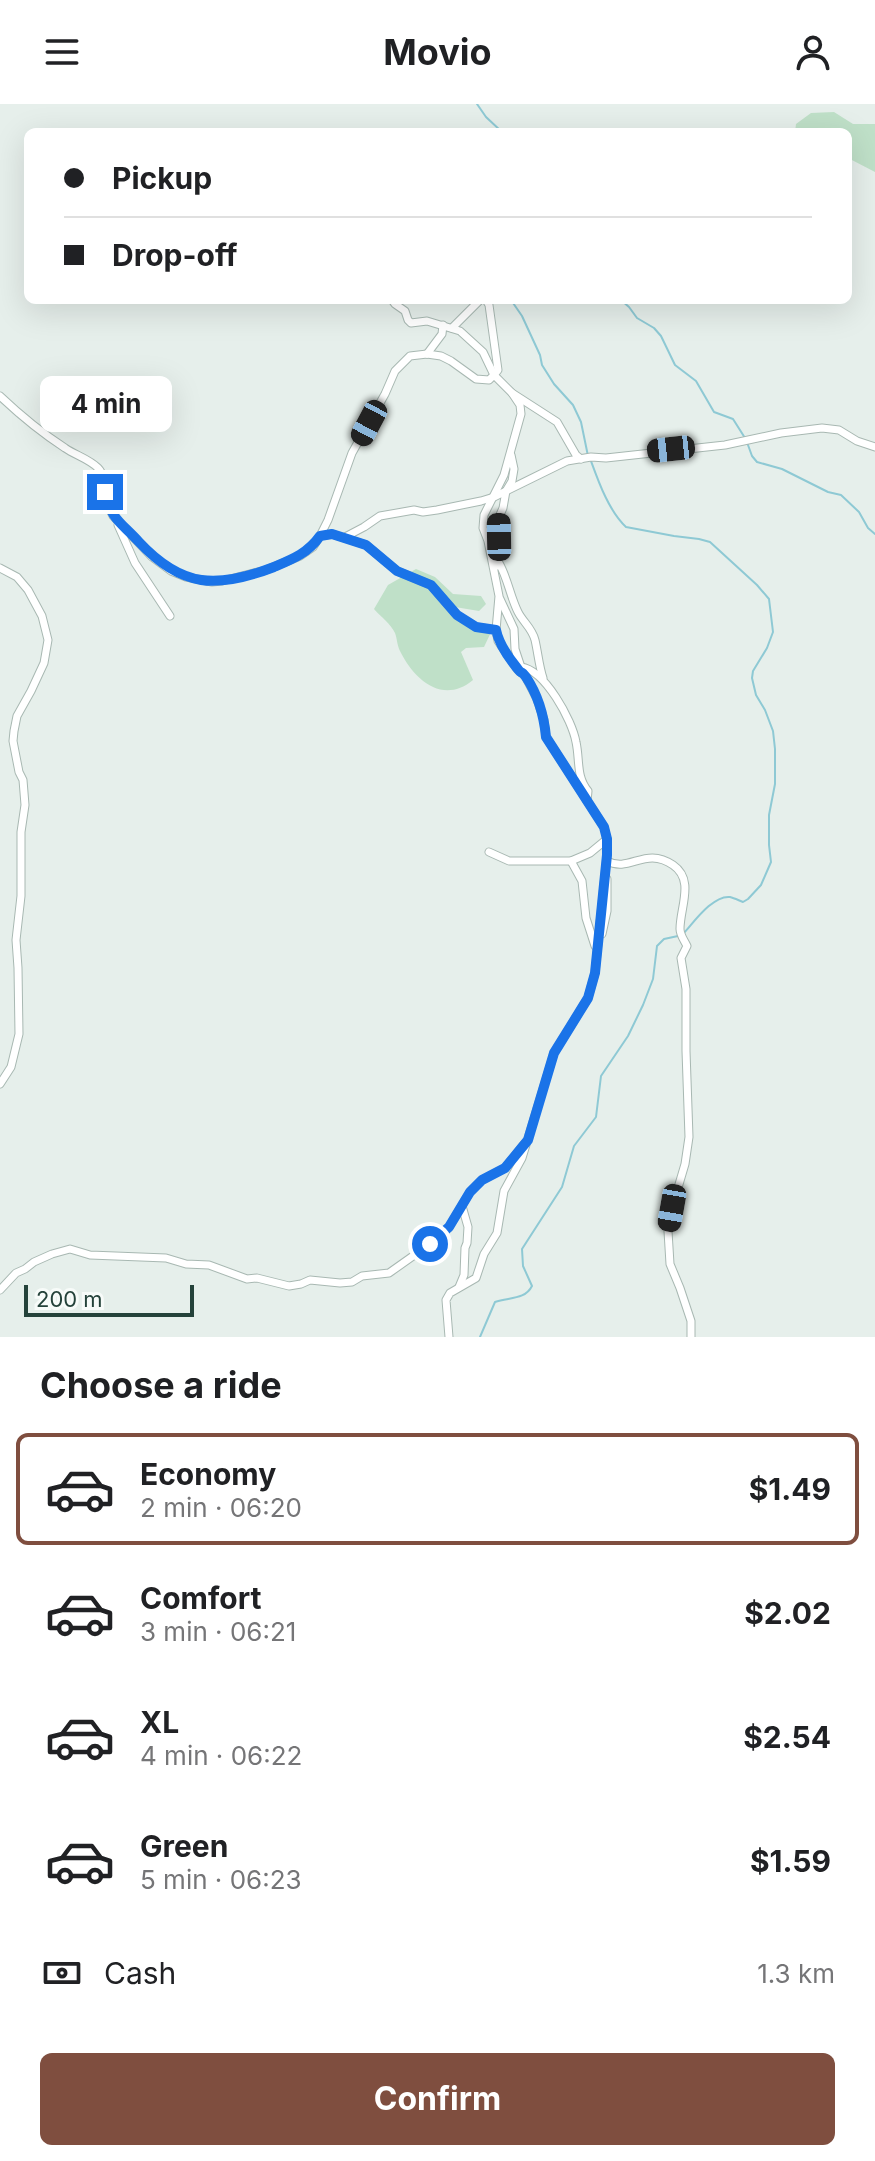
<!DOCTYPE html>
<html lang="en">
<head>
<meta charset="utf-8">
<style>
  body { margin:0; font-family:Inter,sans-serif; background:#f2f2f2; color:#202124; height:100vh; display:flex; flex-direction:column; font-size:30px; white-space:nowrap }
  * { box-sizing:border-box; margin:0 }
  p { font-size:26px; color:#757577 }
  .icon { flex:none; width:44px; height:44px; fill:none; stroke:currentColor; stroke-width:2; stroke-linecap:round; stroke-linejoin:round }
  .map { position:relative; height:1233px; overflow:hidden }
  .sheet { display:flex; flex-direction:column; background:#fff; flex:1 }
  .sheet>* { flex:none }
  .hud { position:absolute; left:24px; top:24px; width:828px; height:176px; border-radius:12px; box-shadow:0 8px 32px #0002; display:grid; align-content:center; height:176px; padding:0 40px; background:#fff }
  .scale { position:absolute; left:24px; bottom:20px; width:170px; box-sizing:border-box; padding-left:8px; border:4px solid #24423a; border-top:0; font-size:22px; line-height:28px; white-space:nowrap; color:#24423a; -webkit-text-stroke:6px #f7fbf9; paint-order:stroke }
  .end { position:absolute; width:36px; height:36px; margin:-18px; border:10px solid #1a73e8; background:#fff; box-shadow:0 0 0 4px #fff }
  .from { border-radius:50% }
  .bubble { position:absolute; height:56px; border-radius:12px; background:#fff; box-shadow:0 8px 32px #0002; font-size:26px; font-weight:700; line-height:56px; text-align:center }
  .car { position:absolute; width:24px; height:48px; margin:-24px -12px; border-radius:10px; box-shadow:0 0 6px 2px #0007; background:linear-gradient(#222 24%,#8ab4d8 0 40%,#222 0 76%,#8ab4d8 0 86%,#222 0) }
  .hud b { display:flex; align-items:center; gap:28px; height:76px; font-size:30px }
  .hud b+b { border-top:2px solid #e0e0e0 }
  .hud i { width:20px; height:20px; background:#202124 }
  ul { padding:0; list-style:none }
  li { display:flex; align-items:center; gap:24px; height:112px; margin:0 16px 12px; padding:0 24px; border:4px solid transparent; border-radius:12px }
  li div { flex:1 }
  li b { display:block; font-size:30px }
  li em { font-style:normal; font-weight:700 }
  li.current { border-color:#7f4e3f }
  li>.icon { width:72px; height:72px; stroke-width:1.5 }
  h2 { padding:0 40px; font-size:36px; line-height:96px }
  .pay { display:flex; align-items:center; gap:20px; height:88px; padding:0 40px; font-size:30px }
  .pay p { margin-inline-start:auto }
  .action { display:flex; gap:16px; margin-top:auto; padding:16px 40px }
  .action a { flex:1; height:92px; border-radius:12px; background:#7f4e3f; color:#fff; font-size:32px; font-weight:700; line-height:92px; text-align:center }
  header { display:flex; justify-content:space-between; align-items:center; height:104px; padding:0 40px; background:#fff; font-size:36px; font-weight:700 }
  .map>svg:first-child { display:block }
  .green { fill:#bfe0c8 }
  .lines { fill:none; stroke-linecap:round; stroke-linejoin:round }
  .stream { stroke:#8ec9d4; stroke-width:2 }
  .street-casing { stroke:#a8b8b2; stroke-width:9 }
  .street { stroke:#fff; stroke-width:7 }
  .route { stroke:#1a73e8; stroke-width:10 }
</style>
</head>
<body>
<header><svg class="icon" aria-label="menu" viewBox="0 0 24 24"><path d="M4 6h16M4 12h16M4 18h16"/></svg>Movio<svg class="icon" aria-label="person" viewBox="0 0 24 24"><circle cx="12" cy="8" r="4"/><path d="M4 21q1-7 8-7t8 7"/></svg></header>
<div class="map">
<svg width="875" height="1233" viewBox="0 0 875 1233">
  <rect width="100%" height="100%" fill="#e6efeb"/>
  <!-- green -->
  <g class="green">
    <path d="M834 8 853 20H875V68L848 54V28H795L796 20 811 9Z"/>
    <path d="M416 465 435 473 453 490 481 492 486 500 479 507 455 503C465 517 478 520 493 524L484 543 466 544 461 548 473 576C443 601 414 576 400 547 397 541 397 534 395 529 391 520 380 512 374 505L388 481Z"/>
  </g>
  <g class="lines">
    <!-- stream -->
    <g class="stream">
      <path d="M477 0 486 13 502 28"/>
      <path d="M511 196 522 212 540 251 542 261 554 280 573 301 581 318 588 352"/>
      <path d="M621 196 629 203 637 214 654 224 661 232 675 261 696 277 714 308 733 315 745 334"/>
      <path d="M748 341 752 352 757 358 782 365 828 388 841 391 859 408 868 424 875 430"/>
      <path d="M591 357C599 379 609 407 626 423L674 432 699 435 710 438 757 481 769 495 773 528 767 544 753 567 752 574 756 591 765 606 773 627 775 645V680L769 711V741L771 758 761 781 748 795 743 798C738 796 734 794 730 793 713 791 694 818 684 829"/>
      <path d="M480 1233 495 1198C509 1193 525 1196 532 1182L523 1162 522 1145 562 1083 574 1042 596 1013 601 972 628 932 643 901 653 875 657 842 664 835 678 832"/>
    </g>
    <defs>
      <g id="street">
        <path d="M392 196 395 200 405 207 408 216 411 219 427 217 460 227 483 248 494 271 512 289 557 318 576 351 581 355"/>
        <path d="M486 196 489 201 498 266 494 271"/>
        <path d="M452 224 480 196"/>
        <path d="M427 250 442 230 443 221"/>
        <path d="M0 292C20 311 42 329 65 344 75 351 89 355 98 364 108 374 105 399 113 412L152 453 171 467 186 473 212 478 222 477 266 466 300 452 313 443 320 432 328 416 352 349 385 290 395 267 410 252 427 250 441 252 451 257 476 275 489 276 494 271"/>
        <path d="M118 421 135 459 170 512"/>
        <path d="M320 432 332 430 366 441 397 467 431 481 457 511 476 523 496 526"/>
        <path d="M345 433 364 423 380 412 414 406 423 408 437 406 481 397 494 393 567 357 591 353 606 354 725 341 781 329 822 324 839 326 857 337 875 343"/>
        <path d="M499 459C508 475 510 492 518 508 523 518 532 524 535 536 538 549 539 562 543 574"/>
        <path d="M498 462 499 413 503 404 506 387 512 377 514 365 511 351"/>
        <path d="M0 464 17 473 28 486 42 512 48 536 44 559 31 587 17 612 14 627 13 637 19 668 23 676 25 701 21 728V792L16 836 18 864 19 930 11 963 0 980"/>
        <path d="M500 495 514 525 515 545 522 566"/>
        <path d="M521 563C545 566 572 616 576 638 580 656 576 673 588 687L587 697"/>
        <path d="M489 748 509 757H571L590 749 607 735"/>
        <path d="M571 757 582 777 586 814 595 842"/>
        <path d="M607 757C630 769 645 742 673 761 695 776 680 803 680 825 680 831 684 836 687 842L681 854 686 885V947L689 1033 685 1060 672 1104 668 1127 670 1160 680 1184 691 1217V1233"/>
        <path d="M602 830 607 807V775"/>
        <path d="M459 1183 464 1171 465 1144 467 1139 468 1123 462 1102"/>
        <path d="M0 1186 16 1169 25 1165 34 1158 52 1150 70 1145 90 1151 166 1154 186 1160 209 1161 247 1175 257 1174 289 1182 301 1180 310 1176 340 1179 352 1178 362 1172 389 1169 430 1140 449 1123 470 1088 482 1076 505 1064 524 1040"/>
        <path d="M449 1233 446 1196 450 1189 476 1174 484 1150 497 1129 504 1087 522 1054 554 949 588 894 595 869 607 751V735L604 723 546 633 544 616 537 595 525 572 517 565 498 537 496 526 499 492 488 437 483 424 484 411 504 371 521 310 520 301 512 289"/>
      </g>
    </defs>
    <!-- street casing -->
    <use href="#street" class="street-casing"/>
    <!-- street -->
    <use href="#street" class="street"/>
  </g>
  <g class="lines">
    <!-- route -->
    <path class="route" d="M105 388C112 417 120 417 139 438 182 484 217 485 274 463 293 455 308 449 320 432L332 430 366 441 397 467 431 481 457 511 476 523 496 526C499 540 508 553 517 564 523 572 520 565 526 573 538 591 544 612 546 633L604 723 607 735V751L595 869 588 894 554 949 528 1036 505 1064 482 1076 470 1088 449 1123 430 1140"/>
  </g>
</svg>
<div class="scale">200 m</div>
<i class="end from" style="left:430px;top:1140px"></i>
<i class="end" style="left:105px;top:388px"></i>
<div class="bubble" style="left:40px;top:272px;width:132px">4 min</div>
<i class="car" style="left:369px;top:319px;rotate:208deg"></i>
<i class="car" style="left:671px;top:345px;rotate:264deg"></i>
<i class="car" style="left:499px;top:433px;rotate:359deg"></i>
<i class="car" style="left:672px;top:1104px;rotate:190deg"></i>
<div class="hud">
<b><i class="from"></i>Pickup</b>
<b><i></i>Drop-off</b>
</div>
</div>
<section class="sheet">
<h2>Choose a ride</h2>
<ul>
<li class="current"><svg class="icon" aria-label="car" viewBox="0 0 24 24"><path d="M5 17H2v-5l4-1 3-4h7l3 4 3 1v5h-3M9 17h6M6 11h13"/><circle cx="7" cy="17" r="2"/><circle cx="17" cy="17" r="2"/></svg><div><b>Economy</b><p>2 min · 06:20</p></div><em>$1.49</em></li>
<li><svg class="icon" aria-label="car" viewBox="0 0 24 24"><path d="M5 17H2v-5l4-1 3-4h7l3 4 3 1v5h-3M9 17h6M6 11h13"/><circle cx="7" cy="17" r="2"/><circle cx="17" cy="17" r="2"/></svg><div><b>Comfort</b><p>3 min · 06:21</p></div><em>$2.02</em></li>
<li><svg class="icon" aria-label="car" viewBox="0 0 24 24"><path d="M5 17H2v-5l4-1 3-4h7l3 4 3 1v5h-3M9 17h6M6 11h13"/><circle cx="7" cy="17" r="2"/><circle cx="17" cy="17" r="2"/></svg><div><b>XL</b><p>4 min · 06:22</p></div><em>$2.54</em></li>
<li><svg class="icon" aria-label="car" viewBox="0 0 24 24"><path d="M5 17H2v-5l4-1 3-4h7l3 4 3 1v5h-3M9 17h6M6 11h13"/><circle cx="7" cy="17" r="2"/><circle cx="17" cy="17" r="2"/></svg><div><b>Green</b><p>5 min · 06:23</p></div><em>$1.59</em></li>
</ul>
<div class="pay"><svg class="icon" aria-label="cash" viewBox="0 0 24 24"><path d="M3 7h18v10H3z"/><circle cx="12" cy="12" r="2"/></svg>Cash<p>1.3 km</p></div>
<div class="action"><a>Confirm</a></div>
</section>
</body>
</html>
